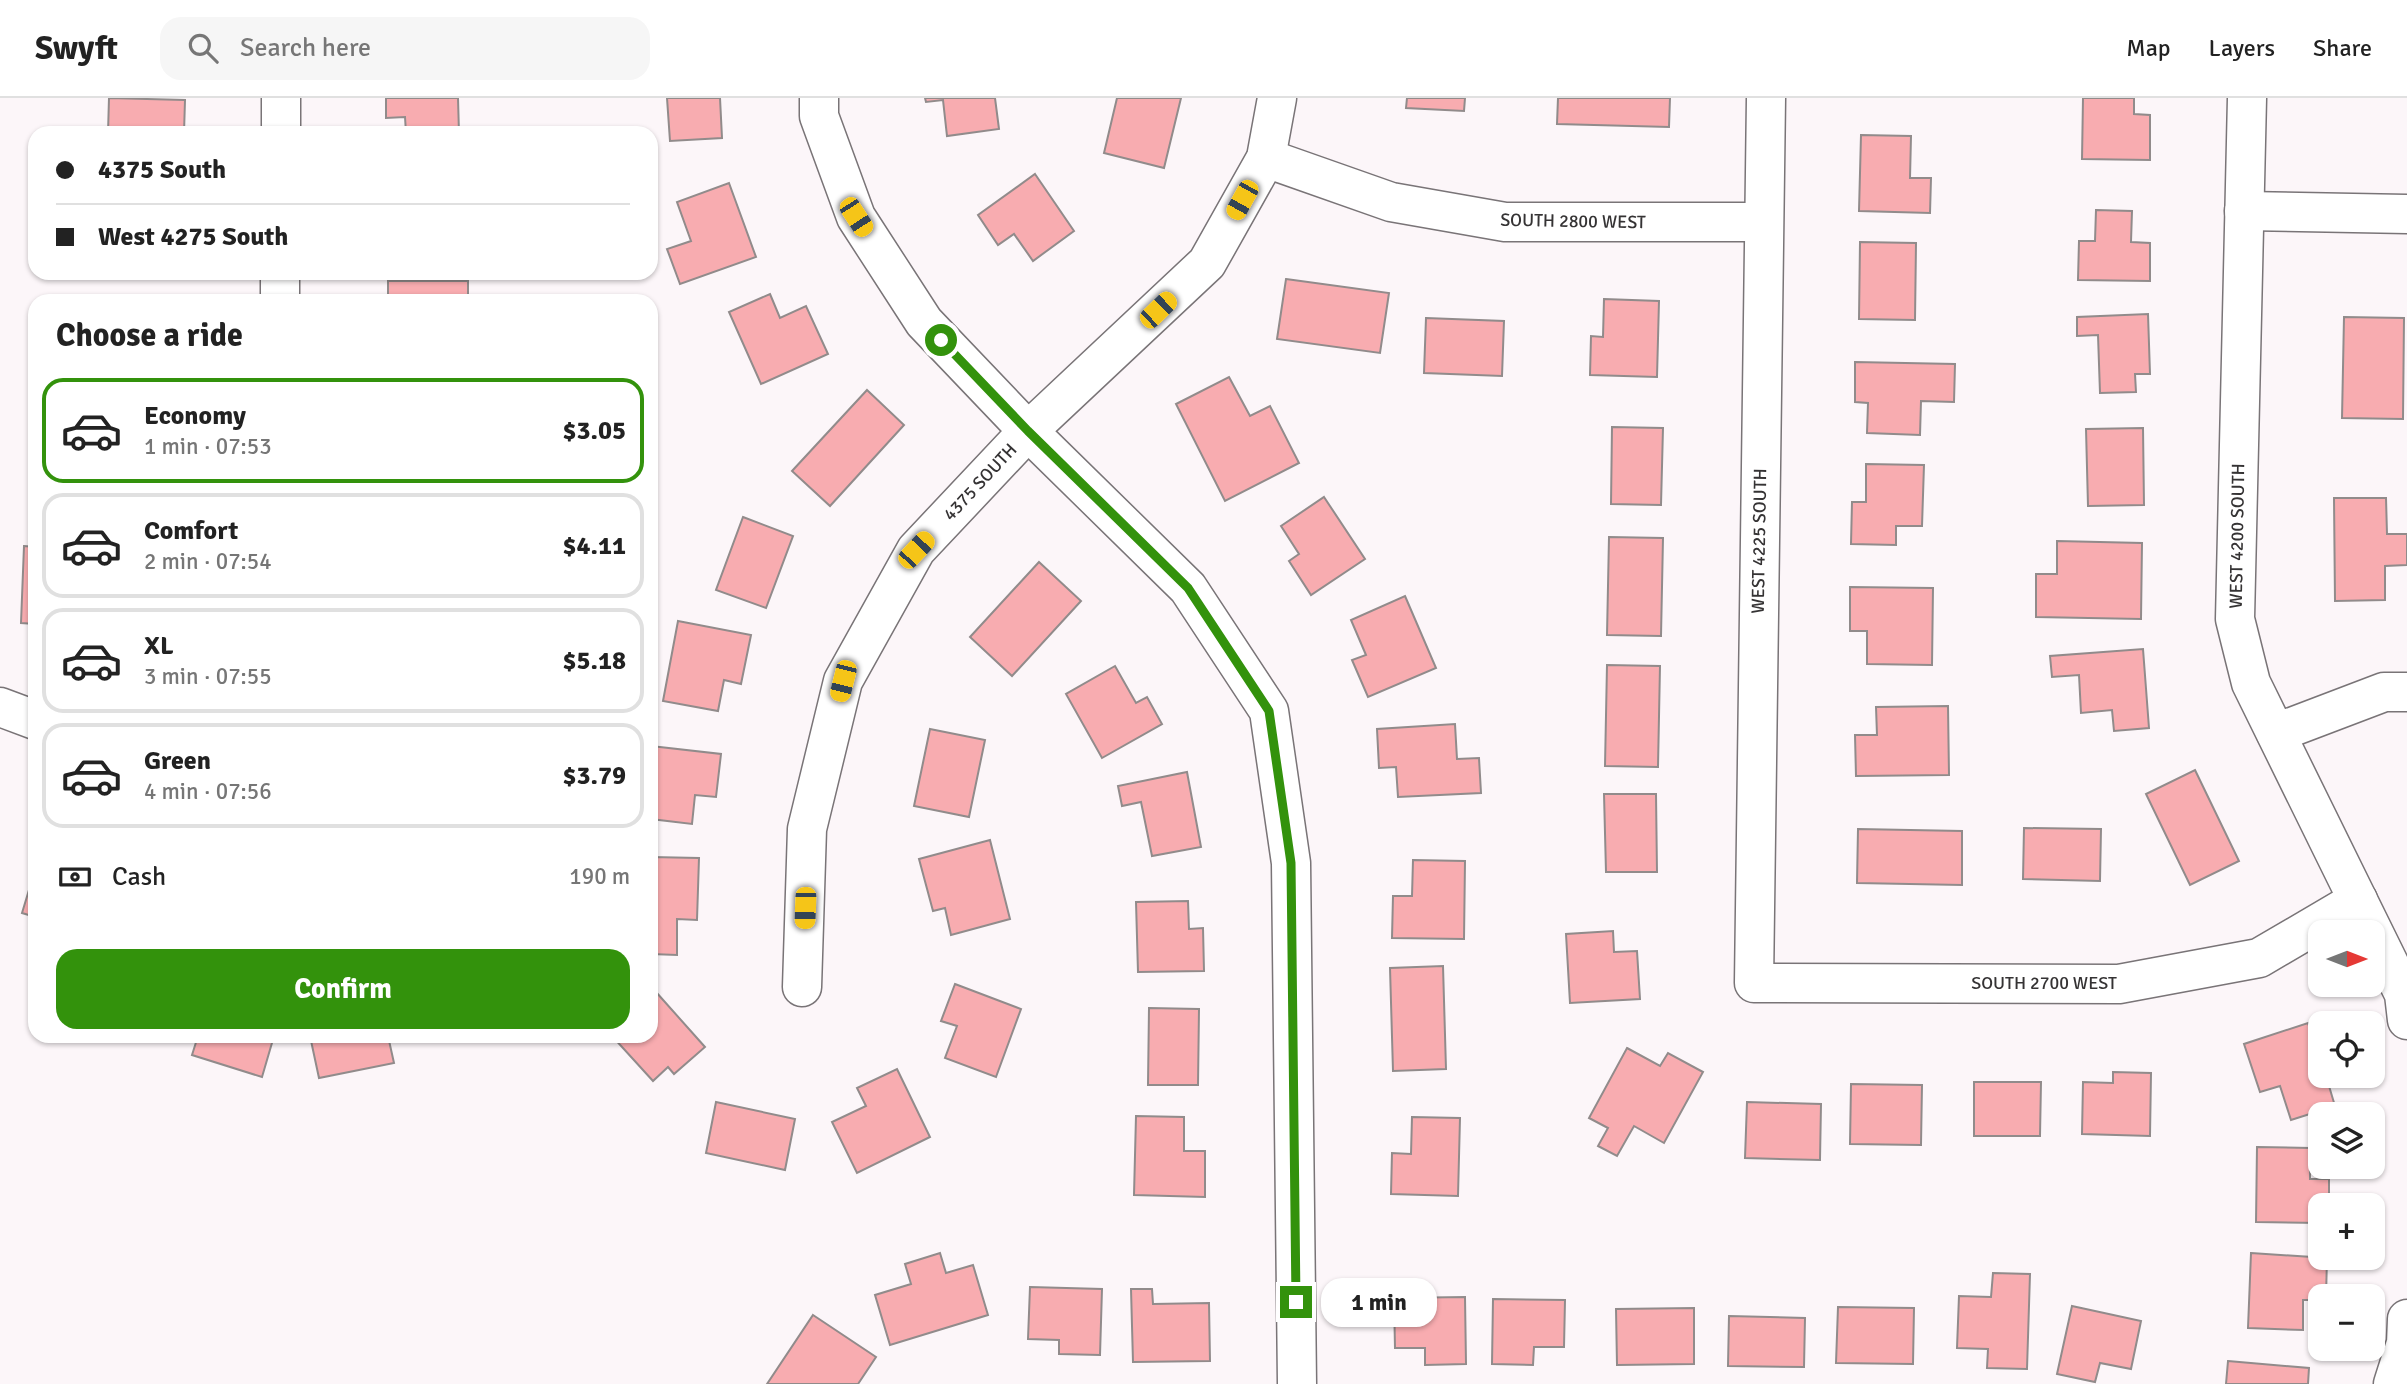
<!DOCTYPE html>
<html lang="en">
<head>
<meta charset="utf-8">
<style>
  body { margin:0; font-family:Signika,sans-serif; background:#f6f6f6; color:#222; height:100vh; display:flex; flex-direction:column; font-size:26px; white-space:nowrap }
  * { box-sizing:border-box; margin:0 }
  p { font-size:23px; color:#767676 }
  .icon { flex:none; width:38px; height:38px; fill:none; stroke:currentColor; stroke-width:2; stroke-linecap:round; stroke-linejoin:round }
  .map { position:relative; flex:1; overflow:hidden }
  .panel { position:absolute; left:28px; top:196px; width:630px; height:749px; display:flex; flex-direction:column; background:#fff; border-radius:21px; box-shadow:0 2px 5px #0004 }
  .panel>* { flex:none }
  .banner { position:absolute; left:28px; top:28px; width:630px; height:154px; border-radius:21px; box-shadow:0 2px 5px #0004; display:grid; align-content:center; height:154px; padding:0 28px; background:#fff }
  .needle { width:46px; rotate:90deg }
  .controls { position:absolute; left:2308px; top:822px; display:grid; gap:14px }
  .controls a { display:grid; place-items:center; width:77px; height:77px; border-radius:14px; background:#fff; box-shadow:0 2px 5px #0004; font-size:35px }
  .end { position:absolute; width:32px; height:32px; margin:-16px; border:9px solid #33920c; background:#fff; box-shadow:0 0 0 4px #fff }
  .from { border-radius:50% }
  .bubble { position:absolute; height:49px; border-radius:21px; background:#fff; box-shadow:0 2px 5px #0004; font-size:23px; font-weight:700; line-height:49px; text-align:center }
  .car { position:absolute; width:21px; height:42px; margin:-21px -10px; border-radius:9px; box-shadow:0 0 5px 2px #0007; background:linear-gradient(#f5c518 24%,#345 0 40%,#f5c518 0 76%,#345 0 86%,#f5c518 0) }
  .banner b { display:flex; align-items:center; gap:24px; height:66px; font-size:26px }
  .banner b+b { border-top:2px solid #e0e0e0 }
  .banner i { width:18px; height:18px; background:#222 }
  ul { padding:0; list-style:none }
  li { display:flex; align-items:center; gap:21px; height:105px; margin:0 14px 10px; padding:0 14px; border:4px solid #e0e0e0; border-radius:21px }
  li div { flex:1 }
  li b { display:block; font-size:26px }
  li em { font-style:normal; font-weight:700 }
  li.selected { border-color:#33920c }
  li>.icon { width:63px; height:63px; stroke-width:1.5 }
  h2 { padding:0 28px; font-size:32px; line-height:84px }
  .pay { display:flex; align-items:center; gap:18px; height:77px; padding:0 28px; font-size:26px }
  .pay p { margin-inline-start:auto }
  .primary-button { display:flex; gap:14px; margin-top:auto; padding:14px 28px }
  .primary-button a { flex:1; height:80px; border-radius:21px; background:#33920c; color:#fff; font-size:28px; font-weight:700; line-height:80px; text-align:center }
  header { display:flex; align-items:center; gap:42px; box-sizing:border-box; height:98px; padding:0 35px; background:#fff; border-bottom:2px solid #e0e0e0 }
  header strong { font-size:33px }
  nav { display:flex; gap:38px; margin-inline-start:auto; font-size:24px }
  .search { width:490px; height:63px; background:#f6f6f6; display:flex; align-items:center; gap:18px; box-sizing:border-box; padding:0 24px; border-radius:21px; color:#767676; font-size:26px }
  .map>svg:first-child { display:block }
  .building { fill:#f8acb0; stroke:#918b8b; stroke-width:2 }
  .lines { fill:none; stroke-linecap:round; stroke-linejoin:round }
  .minor-casing { stroke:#797477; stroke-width:41 }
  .minor { stroke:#fff; stroke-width:38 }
  .route { stroke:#33920c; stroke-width:9 }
  .labels { text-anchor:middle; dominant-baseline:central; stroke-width:7; stroke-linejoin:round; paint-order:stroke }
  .street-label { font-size:18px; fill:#353334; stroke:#fff }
</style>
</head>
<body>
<header>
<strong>Swyft</strong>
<div class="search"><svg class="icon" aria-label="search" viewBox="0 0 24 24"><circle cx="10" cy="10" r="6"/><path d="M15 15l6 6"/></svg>Search here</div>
<nav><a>Map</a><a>Layers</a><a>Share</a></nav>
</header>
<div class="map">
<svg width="2407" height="1286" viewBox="0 0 2407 1286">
  <rect width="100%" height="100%" fill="#fcf6f9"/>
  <!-- building -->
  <g class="building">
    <path d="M109 0 185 2 184 35H108Z"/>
    <path d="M386 0H458L459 35H406L405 19 386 20Z"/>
    <path d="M667 0H720L722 40 670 43Z"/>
    <path d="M925 0H995L999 31 947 38 943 2 926 4Z"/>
    <path d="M1117 0H1181L1164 70 1104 55Z"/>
    <path d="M1407 0H1465L1464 13 1406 10Z"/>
    <path d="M1558 0H1670L1669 29 1557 26Z"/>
    <path d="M2083 0H2134V16L2150 17V62L2082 61Z"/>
    <path d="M1861 37 1911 38 1910 80H1931L1930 115 1859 113Z"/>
    <path d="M1035 76 1074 133 1033 163 1014 136 998 147 978 117Z"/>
    <path d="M729 85 756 159 680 186 667 151 691 143 677 104Z"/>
    <path d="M2096 112 2132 113 2131 144 2150 145V183L2078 182 2079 143H2095Z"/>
    <path d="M1860 144 1916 145 1915 222 1859 221Z"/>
    <path d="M106 175H159V179L106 180Z"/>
    <path d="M1286 181 1389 195 1380 255 1277 241Z"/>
    <rect x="388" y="183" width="80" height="20"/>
    <path d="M770 196 780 220 806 208 828 256 761 286 729 214Z"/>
    <path d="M1604 201 1659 203 1657 279 1590 277 1591 238 1603 239Z"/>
    <path d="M2148 216 2150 276H2135L2136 294 2100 295 2098 237 2077 238V219Z"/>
    <path d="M2344 219 2404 220 2403 321 2342 320Z"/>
    <path d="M1426 220 1504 223 1502 278 1424 275Z"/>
    <path d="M1855 264 1955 266 1954 304 1921 303 1920 337 1867 335 1868 305 1855 304Z"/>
    <path d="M1229 279 1250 318 1270 308 1299 365 1225 403 1176 306Z"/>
    <path d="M867 292 904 327 830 408 792 373Z"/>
    <path d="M1612 329 1663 330 1661 407 1611 406Z"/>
    <path d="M2143 330 2144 407 2088 408 2086 331Z"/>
    <path d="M1866 366 1924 367 1922 428H1896V447L1851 446 1852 404H1866Z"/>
    <path d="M1324 399 1365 461 1311 497 1289 463 1299 456 1281 428Z"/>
    <path d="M2334 400H2386L2387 436H2407V467L2385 468V502L2335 503Z"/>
    <path d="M743 419 793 438 766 510 716 492Z"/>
    <path d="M1609 439 1663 440 1661 538 1607 537Z"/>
    <path d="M2057 443 2142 445 2141 521 2036 519V476H2057Z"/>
    <path d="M24 448 35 449V526L21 525Z"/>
    <path d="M1039 464 1081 503 1012 578 970 539Z"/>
    <path d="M1850 489 1933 490 1932 567 1867 566V533H1850Z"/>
    <path d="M1405 498 1436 570 1368 599 1352 562 1366 557 1351 522Z"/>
    <path d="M678 523 751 537 741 586 724 582 718 613 663 603Z"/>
    <path d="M2143 551 2149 630 2114 633 2112 612 2081 615 2079 577 2052 579 2050 558Z"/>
    <path d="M1607 567 1660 568 1658 669 1605 668Z"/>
    <path d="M1115 568 1136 605 1147 599 1162 626 1102 660 1066 596Z"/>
    <path d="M1948 608 1949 677 1856 678 1855 637H1877L1876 609Z"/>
    <path d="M1455 626 1457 661 1479 660 1481 695 1398 699 1396 669 1379 670 1377 631Z"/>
    <path d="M930 631 985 642 969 719 914 708Z"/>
    <path d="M651 648 721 656 716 699 695 697 692 726 651 721Z"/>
    <path d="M2195 672 2239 763 2190 787 2146 696Z"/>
    <path d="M1187 674 1201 749 1152 758 1141 704 1122 708 1118 688Z"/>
    <path d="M1604 696H1656L1657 774H1606Z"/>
    <path d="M2024 730 2101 731 2100 783 2023 781Z"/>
    <path d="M1858 731 1962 733V787L1857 785Z"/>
    <path d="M990 742 1010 821 951 837 945 810 933 813 919 761Z"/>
    <path d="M651 759 699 760 697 822 677 821V857L651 856Z"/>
    <path d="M1413 762 1465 763 1464 841 1392 840 1393 798H1412Z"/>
    <path d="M35 772V819L22 815Z"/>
    <path d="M1188 803 1189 831 1203 830 1204 873 1138 874 1136 804Z"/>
    <path d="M1613 833 1614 854 1637 853 1640 901 1570 905 1566 836Z"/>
    <path d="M1443 868 1446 971 1393 973 1390 870Z"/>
    <path d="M955 886 1021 911 996 979 945 960 957 928 941 923Z"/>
    <path d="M656 894 705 949 674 976 668 969 653 983 612 938H651V899Z"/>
    <path d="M1149 910 1199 911 1198 987H1148Z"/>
    <path d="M2308 925 2320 963V978H2326L2335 1008 2291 1022 2280 988 2260 994 2244 946Z"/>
    <path d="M198 938H274L262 979 192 957Z"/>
    <path d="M310 938H388L394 965 319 980Z"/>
    <path d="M1627 950 1660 968 1668 955 1703 974 1664 1045 1634 1028 1617 1058 1598 1048 1608 1030 1589 1020Z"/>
    <path d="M897 971 930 1039 857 1075 832 1024 866 1008 857 990Z"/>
    <path d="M2113 974 2151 975 2150 1038 2082 1036 2083 984 2113 985Z"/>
    <path d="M1974 984H2041L2040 1038H1974Z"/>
    <path d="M1851 986 1922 987 1921 1047 1850 1046Z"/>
    <path d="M716 1004 795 1021 785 1072 706 1055Z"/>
    <path d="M1747 1004 1821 1006 1820 1062 1745 1060Z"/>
    <path d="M1136 1018 1184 1019V1053H1205V1099L1134 1097Z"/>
    <path d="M1412 1019 1460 1020 1458 1098 1391 1096 1392 1055 1411 1056Z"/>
    <path d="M2257 1049 2310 1050V1081H2329V1108H2320V1125L2256 1124Z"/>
    <path d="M940 1155 946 1175 973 1167 988 1217 890 1247 875 1197 911 1186 905 1166Z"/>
    <path d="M2251 1155 2327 1160 2326 1199H2320V1202H2303V1232L2248 1230Z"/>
    <path d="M1993 1175 2030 1176 2027 1271 1987 1270 1988 1251 1957 1250 1959 1198 1991 1199Z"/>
    <path d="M1030 1189 1102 1191 1100 1257 1059 1256V1242L1028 1241Z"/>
    <path d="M1131 1191H1152L1153 1206 1209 1205 1210 1263 1133 1264Z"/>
    <path d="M1465 1199 1466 1266 1425 1267V1250H1395L1394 1200Z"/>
    <path d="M1493 1201 1565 1202 1564 1249H1534L1533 1267 1492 1266Z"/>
    <path d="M2072 1208 2141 1223 2131 1271 2100 1265 2095 1284 2057 1276Z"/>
    <path d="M1838 1209 1914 1210 1913 1266 1836 1265Z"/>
    <path d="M1694 1210V1266L1617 1267 1616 1211Z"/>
    <path d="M813 1217 876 1259 858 1286H767Z"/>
    <path d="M1729 1218 1805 1220 1804 1269 1728 1268Z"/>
    <path d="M2228 1263 2309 1270 2308 1286H2226Z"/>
  </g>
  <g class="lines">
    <defs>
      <g id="minor">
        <path d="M1277 0 1266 60 1207 165 1028 333 1188 490 1269 613 1291 765 1297 1286"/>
        <path d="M1766 0 1754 885 2119 886 2259 860 2358 802"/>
        <path d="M2247 0 2235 521 2251 585 2404 896 2407 922"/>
        <path d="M281 35V0"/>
        <path d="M1266 60 1391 104 1505 124H1763"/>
        <path d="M2244 113 2407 116"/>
        <path d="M280 203V175"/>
        <path d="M0 609 35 622"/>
        <path d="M2276 635 2384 594H2407"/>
        <path d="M802 889 807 731 843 583 916 452 1028 333 924 224 856 119 819 18V0"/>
        <path d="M2393 1286 2406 1245 2407 1221"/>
      </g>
    </defs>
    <!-- minor casing -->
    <use href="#minor" class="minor-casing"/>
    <!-- minor -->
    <use href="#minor" class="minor"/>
  </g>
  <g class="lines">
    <!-- route -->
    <path class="route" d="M941 242 1028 333 1188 490 1269 613 1291 765 1296 1204"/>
  </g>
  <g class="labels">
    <!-- street labels -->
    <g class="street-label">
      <text transform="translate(1573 123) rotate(1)">SOUTH 2800 WEST</text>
      <text transform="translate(980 384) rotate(-47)">4375 SOUTH</text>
      <text transform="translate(2237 438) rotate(-89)">WEST 4200 SOUTH</text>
      <text transform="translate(1759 443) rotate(-89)">WEST 4225 SOUTH</text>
      <text x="2044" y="885">SOUTH 2700 WEST</text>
    </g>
  </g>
</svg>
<div class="controls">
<a><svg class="needle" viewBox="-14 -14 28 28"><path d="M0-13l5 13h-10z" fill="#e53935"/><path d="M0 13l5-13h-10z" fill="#767676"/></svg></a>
<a><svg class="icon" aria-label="locate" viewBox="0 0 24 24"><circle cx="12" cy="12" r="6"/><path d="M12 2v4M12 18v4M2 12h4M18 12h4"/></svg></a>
<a><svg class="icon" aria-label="layers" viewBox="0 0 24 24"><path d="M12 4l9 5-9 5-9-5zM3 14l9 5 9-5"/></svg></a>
<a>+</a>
<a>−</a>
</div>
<i class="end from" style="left:941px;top:242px"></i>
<i class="end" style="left:1296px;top:1204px"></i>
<div class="bubble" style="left:1321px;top:1180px;width:116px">1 min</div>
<i class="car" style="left:1242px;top:102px;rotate:209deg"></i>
<i class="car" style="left:856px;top:119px;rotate:147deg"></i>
<i class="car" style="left:1158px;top:212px;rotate:46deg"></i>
<i class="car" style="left:916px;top:452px;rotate:43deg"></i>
<i class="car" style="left:843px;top:583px;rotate:194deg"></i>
<i class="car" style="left:805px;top:810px;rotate:182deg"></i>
<div class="banner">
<b><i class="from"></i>4375 South</b>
<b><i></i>West 4275 South</b>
</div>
<section class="panel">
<h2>Choose a ride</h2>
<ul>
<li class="selected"><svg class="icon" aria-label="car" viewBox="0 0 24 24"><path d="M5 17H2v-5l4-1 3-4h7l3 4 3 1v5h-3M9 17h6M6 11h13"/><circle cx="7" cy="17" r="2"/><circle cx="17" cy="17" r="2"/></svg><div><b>Economy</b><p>1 min · 07:53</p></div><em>$3.05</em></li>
<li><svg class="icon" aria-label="car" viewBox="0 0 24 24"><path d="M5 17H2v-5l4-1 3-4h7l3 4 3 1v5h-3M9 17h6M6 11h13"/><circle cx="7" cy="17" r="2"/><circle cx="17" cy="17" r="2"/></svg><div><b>Comfort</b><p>2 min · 07:54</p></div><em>$4.11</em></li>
<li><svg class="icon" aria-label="car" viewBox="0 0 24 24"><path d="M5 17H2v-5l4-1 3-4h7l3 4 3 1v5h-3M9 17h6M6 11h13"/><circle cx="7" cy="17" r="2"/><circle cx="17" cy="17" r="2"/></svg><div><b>XL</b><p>3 min · 07:55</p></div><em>$5.18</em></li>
<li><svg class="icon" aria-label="car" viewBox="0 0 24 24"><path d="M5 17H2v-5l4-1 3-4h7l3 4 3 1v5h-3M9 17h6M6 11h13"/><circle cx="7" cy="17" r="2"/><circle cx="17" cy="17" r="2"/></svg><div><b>Green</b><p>4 min · 07:56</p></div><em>$3.79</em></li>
</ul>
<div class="pay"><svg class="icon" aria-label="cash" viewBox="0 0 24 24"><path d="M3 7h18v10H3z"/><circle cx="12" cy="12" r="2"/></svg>Cash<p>190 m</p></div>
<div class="primary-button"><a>Confirm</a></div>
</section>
</div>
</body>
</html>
